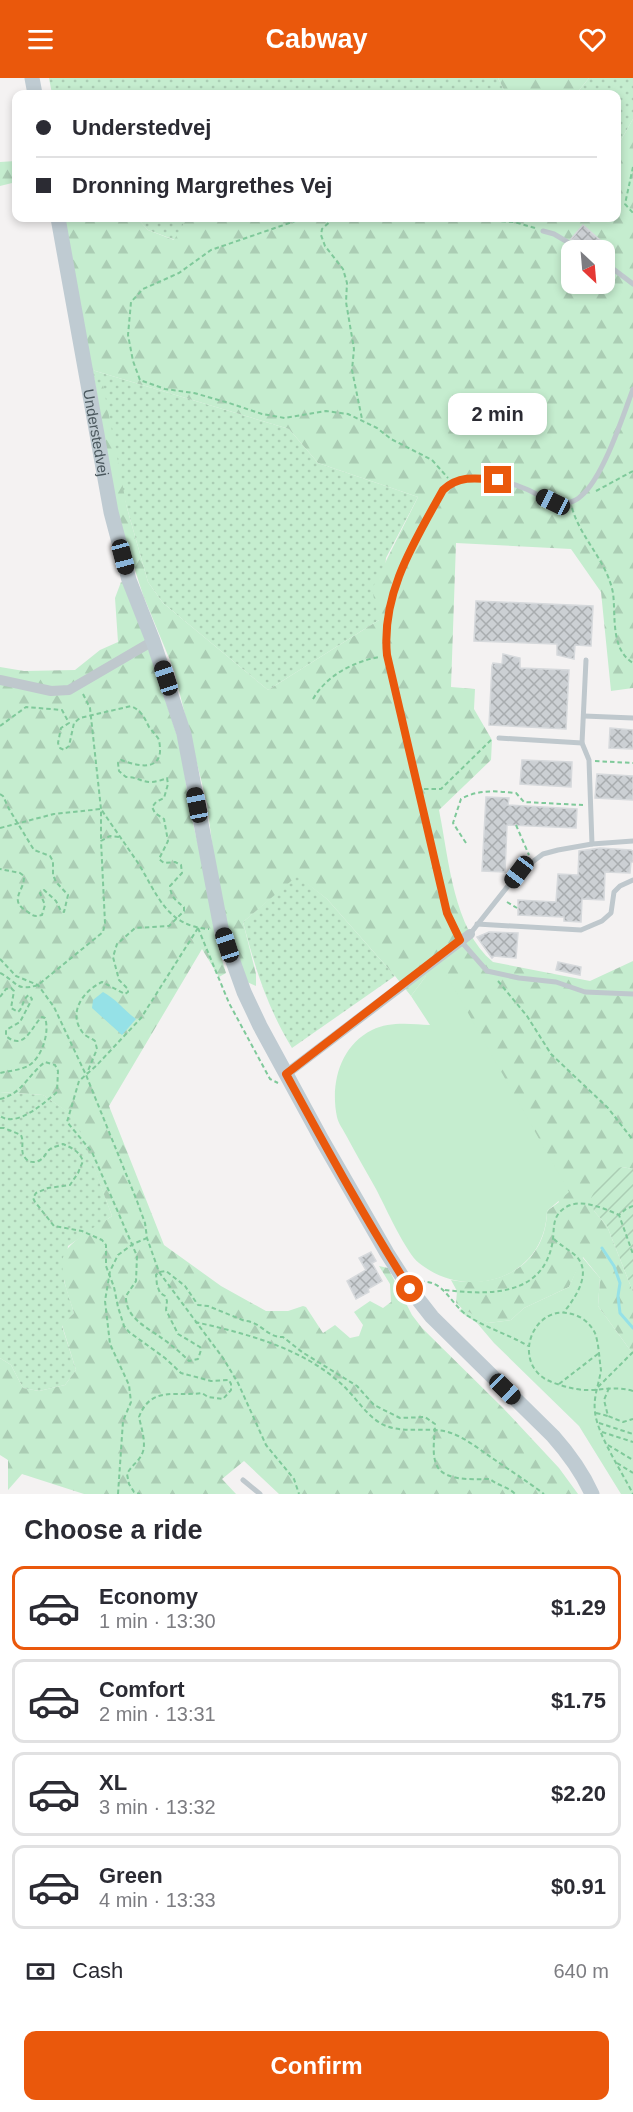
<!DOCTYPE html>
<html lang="en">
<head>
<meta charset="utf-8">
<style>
  body { margin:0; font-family:Arial,sans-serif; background:#f7f7f7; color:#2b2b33; height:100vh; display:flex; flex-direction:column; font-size:22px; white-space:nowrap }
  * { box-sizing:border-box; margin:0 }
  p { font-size:20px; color:#7c7c81 }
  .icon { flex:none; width:33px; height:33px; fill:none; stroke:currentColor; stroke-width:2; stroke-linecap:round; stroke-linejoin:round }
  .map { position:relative; height:1416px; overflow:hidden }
  .details { display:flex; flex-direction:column; background:#fff; flex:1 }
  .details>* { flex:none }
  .hud { position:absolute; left:12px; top:12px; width:609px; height:132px; border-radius:12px; box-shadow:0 3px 9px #0003; display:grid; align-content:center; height:132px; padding:0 24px; background:#fff }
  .needle { width:39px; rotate:154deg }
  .controls { position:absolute; left:561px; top:162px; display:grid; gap:12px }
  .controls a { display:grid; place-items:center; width:54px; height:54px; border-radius:12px; background:#fff; box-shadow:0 3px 9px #0003; font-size:30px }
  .end { position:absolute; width:27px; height:27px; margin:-14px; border:8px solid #ea580c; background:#fff; box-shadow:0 0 0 3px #fff }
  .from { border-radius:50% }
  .bubble { position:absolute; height:42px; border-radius:12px; background:#fff; box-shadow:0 3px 9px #0003; font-size:20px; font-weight:700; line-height:42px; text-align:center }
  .car { position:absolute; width:18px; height:36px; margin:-18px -9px; border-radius:8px; box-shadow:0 0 4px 2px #0007; background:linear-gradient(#222 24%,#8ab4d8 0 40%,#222 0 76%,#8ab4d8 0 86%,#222 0) }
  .hud b { display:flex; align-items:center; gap:21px; height:57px; font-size:22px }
  .hud b+b { border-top:2px solid #e1e1e2 }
  .hud i { width:15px; height:15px; background:#2b2b33 }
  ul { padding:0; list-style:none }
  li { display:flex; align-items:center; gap:18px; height:84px; margin:0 12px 9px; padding:0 12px; border:3px solid #e1e1e2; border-radius:12px }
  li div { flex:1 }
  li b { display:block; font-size:22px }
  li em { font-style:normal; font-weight:700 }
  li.current { border-color:#ea580c }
  li>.icon { width:54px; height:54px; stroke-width:1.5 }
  h2 { padding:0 24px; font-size:27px; line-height:72px }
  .pay { display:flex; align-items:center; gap:15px; height:66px; padding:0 24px; font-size:22px }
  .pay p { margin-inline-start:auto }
  .action { display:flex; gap:12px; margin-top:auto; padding:12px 24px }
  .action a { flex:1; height:69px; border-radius:12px; background:#ea580c; color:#fff; font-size:24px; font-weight:700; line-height:69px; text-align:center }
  header { display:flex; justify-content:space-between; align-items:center; height:78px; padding:0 24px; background:#ea580c; color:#fff; font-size:27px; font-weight:700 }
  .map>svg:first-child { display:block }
  .grass { fill:url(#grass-dots) }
  .forest { fill:url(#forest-firs); fill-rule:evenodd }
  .park { fill:#c5edcf }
  .garden { fill:url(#garden-furrows) }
  .water { fill:#95e1e7 }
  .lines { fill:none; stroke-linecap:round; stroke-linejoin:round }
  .stream { stroke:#95e1e7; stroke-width:3 }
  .building { fill:url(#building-cross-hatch); stroke:#d6d9dc; stroke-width:1.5 }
  .path { stroke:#7fc99a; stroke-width:2; stroke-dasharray:4.5 3; stroke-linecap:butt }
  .lane { stroke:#bfc8cd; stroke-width:5 }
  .street { stroke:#bfc8cd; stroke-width:10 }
  .secondary { stroke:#bfcbd2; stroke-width:15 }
  .route { stroke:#ea580c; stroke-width:8 }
  .labels { text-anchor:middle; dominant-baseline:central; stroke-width:4.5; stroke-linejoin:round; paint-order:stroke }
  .street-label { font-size:15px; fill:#4b585e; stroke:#fff }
</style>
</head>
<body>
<header><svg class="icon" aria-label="menu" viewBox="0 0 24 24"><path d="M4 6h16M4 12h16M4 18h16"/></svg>Cabway<svg class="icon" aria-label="heart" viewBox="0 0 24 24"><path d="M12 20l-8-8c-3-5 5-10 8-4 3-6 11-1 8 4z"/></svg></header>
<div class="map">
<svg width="633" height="1416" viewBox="0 0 633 1416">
  <defs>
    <pattern id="grass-dots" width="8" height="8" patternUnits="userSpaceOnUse" patternTransform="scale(1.5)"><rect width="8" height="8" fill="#c5edcf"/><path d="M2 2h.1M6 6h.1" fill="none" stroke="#abcdb4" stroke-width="1.8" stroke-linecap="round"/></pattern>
    <pattern id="forest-firs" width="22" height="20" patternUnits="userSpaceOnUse" patternTransform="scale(1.5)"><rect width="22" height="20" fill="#c5edcf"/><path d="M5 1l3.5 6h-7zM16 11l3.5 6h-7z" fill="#abcdb4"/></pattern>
    <pattern id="garden-furrows" width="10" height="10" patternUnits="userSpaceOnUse" patternTransform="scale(1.5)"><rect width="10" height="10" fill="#c5edcf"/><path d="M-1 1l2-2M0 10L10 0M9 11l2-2" fill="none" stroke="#abcdb4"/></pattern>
    <pattern id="building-cross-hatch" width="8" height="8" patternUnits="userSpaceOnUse" patternTransform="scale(1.5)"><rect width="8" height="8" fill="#ccd0d4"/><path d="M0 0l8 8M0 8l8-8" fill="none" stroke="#a8acaf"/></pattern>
  </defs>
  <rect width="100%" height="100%" fill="#f4f2f2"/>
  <!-- grass -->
  <g class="grass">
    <path d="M49 0H498L506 16H52Z"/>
    <path d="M589 0H633V41L617 69 616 16H576Z"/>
    <path d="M137 140H187L175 162 148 152Z"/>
    <path d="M92 292 289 351 318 385 418 419 386 480 379 542 268 612 163 525 148 504 127 430Z"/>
    <path d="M297 797 327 821 395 898 292 970C267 929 255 890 243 844Z"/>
    <path d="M0 1014 43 1017 76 1039 112 1138 68 1168 64 1203 74 1235 62 1248 76 1292 65 1307 39 1313 23 1310 11 1287 0 1280Z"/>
  </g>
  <!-- forest -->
  <g class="forest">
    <path d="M498 0H589L576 16H506Z"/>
    <path d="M633 41V610L611 613 601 514 571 471 456 465 451 609 475 611 474 631 492 662 491 682 439 732C449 781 453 851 493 884L590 903 633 883V1091L622 1089 594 1133 607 1148 633 1214V1276L598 1228 600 1200 583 1179 569 1209 524 1230 511 1242 488 1245 467 1235 456 1225 457 1213 451 1202C499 1211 546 1187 547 1133L559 1124 426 898 411 918 395 898 327 821 297 798 243 844 256 896V908L247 904 225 847 217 803 207 726 174 592 143 517 115 430 95 304 103 307 127 430 148 504 163 525 268 612 379 542 372 511 418 419 318 385 289 351 92 292 64 140H137L148 152 174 162 187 140H616L617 69ZM572 172H604V206H572Z"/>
    <path d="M16 83V104L0 108V84Z"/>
    <path d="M121 504 129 510 181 670 189 728 206 801 215 858 226 895 219 899 202 871 109 1028 164 1167 221 1208 266 1233H288L303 1228 306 1229 323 1255 335 1247 350 1260 359 1258 363 1247 354 1234 370 1223 383 1230 391 1224 390 1206 379 1188 388 1190 412 1237 422 1250 503 1330 559 1390 578 1416H279L244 1383 222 1401 236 1416H84L22 1396 8 1412V1382L0 1377V1280L11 1287 23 1310 39 1313 65 1307 76 1292 62 1247 74 1235C69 1218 60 1198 63 1180 65 1165 100 1146 112 1138L75 1039 43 1017 0 1014V589L24 593 75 592 100 572 118 564 115 520Z"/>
  </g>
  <!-- park -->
  <g class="park">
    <path d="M441 887 569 1114 547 1133C545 1200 469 1225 419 1185 406 1175 385 1128 376 1111 366 1093 356 1076 347 1059 344 1053 338 1045 337 1039 330 1006 340 968 372 952 390 943 411 946 430 947L411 918 426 898Z"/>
    <path d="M582 1179 600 1200 598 1228 633 1276V1416H621L579 1348 494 1265 477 1245 459 1233 462 1230 488 1245 511 1242 524 1230 569 1209Z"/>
  </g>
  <!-- garden -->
  <path class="garden" d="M622 1089 633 1091V1214L607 1148 594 1133 591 1120 597 1108 610 1092Z"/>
  <!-- water -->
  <path class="water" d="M103 914C116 921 124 932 136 941L122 957 92 930 93 922Z"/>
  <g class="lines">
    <!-- stream -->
    <path class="stream" d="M602 1170 614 1188 620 1205 618 1218 620 1235 633 1250"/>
  </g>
  <!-- building -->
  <g class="building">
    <path d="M583 147 600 162 594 170 585 162 581 166 571 161Z"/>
    <path d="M476 523 593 528 591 568 575 567 574 581 557 577V566L474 563Z"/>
    <path d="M503 576 520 580V590L569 592 566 651 489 647 492 588 493 585 502 586Z"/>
    <path d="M610 650 633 652V671L609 670Z"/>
    <path d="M522 682 572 684 571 709 520 706Z"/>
    <path d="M597 696 633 698V722L595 720Z"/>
    <path d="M486 719 509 720 508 727 577 731 576 750 507 747 505 794 482 793Z"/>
    <path d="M600 770 631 772 633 773V784H631L630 795 605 794 604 822 582 821 581 844 564 843V839L518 837V822L556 824 558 796 578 797 579 773Z"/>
    <path d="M489 854 518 855 516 880 494 878 492 880 477 859Z"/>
    <path d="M558 884 581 889 580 897 556 892Z"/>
    <path d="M371 1174 376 1183 372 1185 382 1203 368 1211 369 1214 356 1221 347 1203 366 1192 359 1180Z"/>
  </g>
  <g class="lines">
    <!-- path -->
    <g class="path">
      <path d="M633 89 625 126 633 135"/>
      <path d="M304 140 211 172 179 195 143 211 131 224 128 257 133 283 140 302 165 311 194 315 229 325 262 336 285 340 326 333 348 336 377 350 391 361 432 382 448 400"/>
      <path d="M334 140 322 151 321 157 325 168 343 191 347 205 346 224 354 271 352 292 362 341"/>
      <path d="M449 140 514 144 535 150"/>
      <path d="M596 413 633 393"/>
      <path d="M572 430C581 461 607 483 613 515 616 537 610 571 633 585"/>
      <path d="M83 616 90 630 101 731V763"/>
      <path d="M313 621C327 597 353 584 379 579"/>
      <path d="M0 648 26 629 62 632 69 645 61 650 58 665 60 670 64 672 69 668 74 645 80 640 131 628C142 633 144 639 149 649 152 653 155 656 158 660 160 664 160 670 160 674 158 695 132 686 121 682L118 685 119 693 126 699C137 699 142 704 151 704 156 704 162 702 167 700L168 706 164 720 156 724 152 729 155 735 164 741 168 763 159 781 164 785 175 784 181 787 182 795 170 808C171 819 175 822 184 829V833L169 848 135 850 117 866 113 879 119 902 128 911V914L125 916 102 904C83 913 67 935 83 955 85 958 91 960 95 963L97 971 87 995"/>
      <path d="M595 683 633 685"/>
      <path d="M424 711H441L491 662"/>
      <path d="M0 716 3 718 9 731 34 772 50 778 53 783V797L56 804 68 817 64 834 61 833 56 823 44 812 40 815 45 827 42 837C35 839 33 838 28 834 7 822 25 813 24 798L20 795 0 791"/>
      <path d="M516 747 529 777"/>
      <path d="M0 750 54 736 101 731C113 749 126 767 138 785 158 817 166 848 209 851"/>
      <path d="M466 765 453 745 461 721C479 711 496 713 516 715L524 724 583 727"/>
      <path d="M507 824 517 830"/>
      <path d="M198 850 141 940 96 988 79 1003 67 1044 92 1074 137 1178 136 1203 126 1218C125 1240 148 1250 163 1261 173 1268 181 1275 189 1283L198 1281 201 1272 200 1269 178 1256 166 1232 167 1223 165 1218 160 1215 157 1207 156 1197 159 1194 166 1193 185 1208 198 1227 208 1228 245 1243C260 1243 267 1260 283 1259L302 1274 357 1308 374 1327 400 1340 425 1339 435 1346C435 1359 431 1376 437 1388 445 1404 476 1401 490 1401 498 1408 509 1409 515 1416"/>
      <path d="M198 850 229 925 270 1001 278 1005"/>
      <path d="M0 881 16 898 38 907 54 929 86 997 137 1123 145 1145 147 1160 159 1194 223 1280 238 1305 266 1367 294 1401 299 1416"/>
      <path d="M0 895C18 904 15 914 38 907L103 854 105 845 101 763 110 758 119 759"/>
      <path d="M498 903 527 938 551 976 608 1030 633 1062"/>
      <path d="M0 919 6 911 11 910 14 913 11 930 18 934C24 929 22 921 29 917L32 921 20 944 6 952V958C25 974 32 947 42 939L45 940C50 954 42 980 28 988 21 992 8 993 0 995"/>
      <path d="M0 1021C22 1016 28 997 45 984L55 987 58 993 57 1014C44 1025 17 1050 0 1038"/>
      <path d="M0 1050H4L21 1057C24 1064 21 1070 23 1076 27 1086 36 1086 43 1080 44 1079 48 1072 49 1072 52 1069 59 1068 63 1066 72 1070 79 1073 83 1083L78 1095 70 1107 48 1110 36 1115 33 1120 35 1124 54 1148 82 1153 102 1162 106 1167V1188L114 1209 118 1229 124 1248 129 1254 165 1280 181 1295 211 1303 229 1302 231 1306V1312L223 1321 208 1319 202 1315C177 1319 151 1307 139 1339 141 1349 147 1366 142 1376 139 1383 131 1388 127 1396L129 1406 134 1414 140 1416"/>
      <path d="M633 1128 626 1131 619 1137 633 1176"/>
      <path d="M554 1161C561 1168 570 1172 577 1179 592 1196 575 1220 564 1234"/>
      <path d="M420 1204C444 1201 450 1226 468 1238 486 1250 508 1256 528 1268"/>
      <path d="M445 1212C487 1217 541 1219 552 1167 555 1154 551 1141 562 1132 577 1118 603 1130 619 1137"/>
      <path d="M195 1244C244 1255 299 1269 338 1303 353 1315 363 1334 380 1345 400 1357 427 1348 448 1354 465 1359 480 1372 495 1382 511 1393 528 1404 544 1416"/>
      <path d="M559 1306 599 1275"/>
      <path d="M598 1309 633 1274"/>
      <path d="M609 1310 604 1322 608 1338 623 1344 633 1341"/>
      <path d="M633 1313C617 1308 603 1312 587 1312 575 1312 558 1307 547 1302 510 1282 535 1222 575 1237 584 1240 591 1247 595 1255 599 1266 599 1280 601 1292 599 1306 593 1319 595 1334 597 1356 622 1394 633 1416"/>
      <path d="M596 1335 608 1338"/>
      <path d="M599 1345 633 1356"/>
      <path d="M602 1354 633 1364"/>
      <path d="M608 1367 633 1382"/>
      <path d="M617 1385 633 1395"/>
      <path d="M118 1416 123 1343 131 1324 129 1307 110 1266 105 1223 110 1193 118 1177 133 1166 147 1160"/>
    </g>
    <!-- lane -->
    <g class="lane">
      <path d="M543 153 554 156 581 172"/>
      <path d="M604 184 633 206"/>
      <path d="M633 311C623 338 603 400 581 418 575 424 564 427 555 425 545 422 536 415 526 411 501 401 465 391 443 412 414 464 381 516 387 577L447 835 460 862 487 893 519 900 556 904 585 914 633 916"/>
      <path d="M586 582 582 665 589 682 592 766"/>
      <path d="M584 638 633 640"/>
      <path d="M499 660 582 665"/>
      <path d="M477 846 581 852 602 843 611 835 614 814 620 808 633 802"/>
      <path d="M470 856 519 794 543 776 558 772 592 766 633 763"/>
      <path d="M243 1402 260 1416"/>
    </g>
    <!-- street -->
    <g class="street">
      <path d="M0 602 51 613 69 612 153 563"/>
      <path d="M286 996 470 856"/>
    </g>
    <!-- secondary -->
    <g class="secondary">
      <path d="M32 0 35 16"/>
      <path id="s1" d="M58 140 111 434 129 502 153 563 184 656 221 850 244 914 260 948 322 1062 387 1175 410 1211 432 1239 553 1358C569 1376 582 1394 592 1416"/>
    </g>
  </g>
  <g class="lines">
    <!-- route -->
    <path class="route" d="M410 1211C365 1141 326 1069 286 996L460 862 447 835 387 577C381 516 414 464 443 412 459 397 477 400 498 402"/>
  </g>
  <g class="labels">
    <!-- street labels -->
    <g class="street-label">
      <text stroke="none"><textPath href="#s1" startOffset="218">Understedvej</textPath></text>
    </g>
  </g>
</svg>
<div class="controls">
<a><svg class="needle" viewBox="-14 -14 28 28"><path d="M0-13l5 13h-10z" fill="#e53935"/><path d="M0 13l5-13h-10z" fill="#7c7c81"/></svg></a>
</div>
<i class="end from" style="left:410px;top:1211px"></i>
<i class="end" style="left:498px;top:402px"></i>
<div class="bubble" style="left:448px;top:315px;width:99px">2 min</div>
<i class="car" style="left:553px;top:424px;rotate:296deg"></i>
<i class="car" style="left:123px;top:479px;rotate:165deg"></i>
<i class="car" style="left:166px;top:600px;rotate:342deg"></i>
<i class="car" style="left:197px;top:727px;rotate:349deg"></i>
<i class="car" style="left:519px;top:794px;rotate:217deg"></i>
<i class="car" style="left:227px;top:867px;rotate:342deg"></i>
<i class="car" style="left:505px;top:1311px;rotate:134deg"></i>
<div class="hud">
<b><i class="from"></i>Understedvej</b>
<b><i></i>Dronning Margrethes Vej</b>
</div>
</div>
<section class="details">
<h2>Choose a ride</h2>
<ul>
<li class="current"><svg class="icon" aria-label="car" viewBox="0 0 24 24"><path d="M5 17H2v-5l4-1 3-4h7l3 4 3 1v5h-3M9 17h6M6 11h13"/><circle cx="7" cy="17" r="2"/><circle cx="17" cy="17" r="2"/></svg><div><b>Economy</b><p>1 min · 13:30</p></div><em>$1.29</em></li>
<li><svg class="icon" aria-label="car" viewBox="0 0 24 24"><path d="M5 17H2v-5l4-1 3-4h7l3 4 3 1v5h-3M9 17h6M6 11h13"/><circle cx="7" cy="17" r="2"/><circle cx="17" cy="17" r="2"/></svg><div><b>Comfort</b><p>2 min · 13:31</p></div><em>$1.75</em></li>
<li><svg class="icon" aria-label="car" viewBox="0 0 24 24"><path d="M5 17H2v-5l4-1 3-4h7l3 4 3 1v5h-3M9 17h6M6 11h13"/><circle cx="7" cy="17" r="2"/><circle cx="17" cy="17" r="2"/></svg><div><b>XL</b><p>3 min · 13:32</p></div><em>$2.20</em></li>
<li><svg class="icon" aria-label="car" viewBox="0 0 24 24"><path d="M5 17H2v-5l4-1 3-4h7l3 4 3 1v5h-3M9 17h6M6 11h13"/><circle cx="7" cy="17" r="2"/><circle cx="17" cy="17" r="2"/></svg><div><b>Green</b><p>4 min · 13:33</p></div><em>$0.91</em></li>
</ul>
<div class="pay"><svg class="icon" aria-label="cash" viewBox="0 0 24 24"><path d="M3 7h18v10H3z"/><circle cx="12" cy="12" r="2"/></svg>Cash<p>640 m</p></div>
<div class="action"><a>Confirm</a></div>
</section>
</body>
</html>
